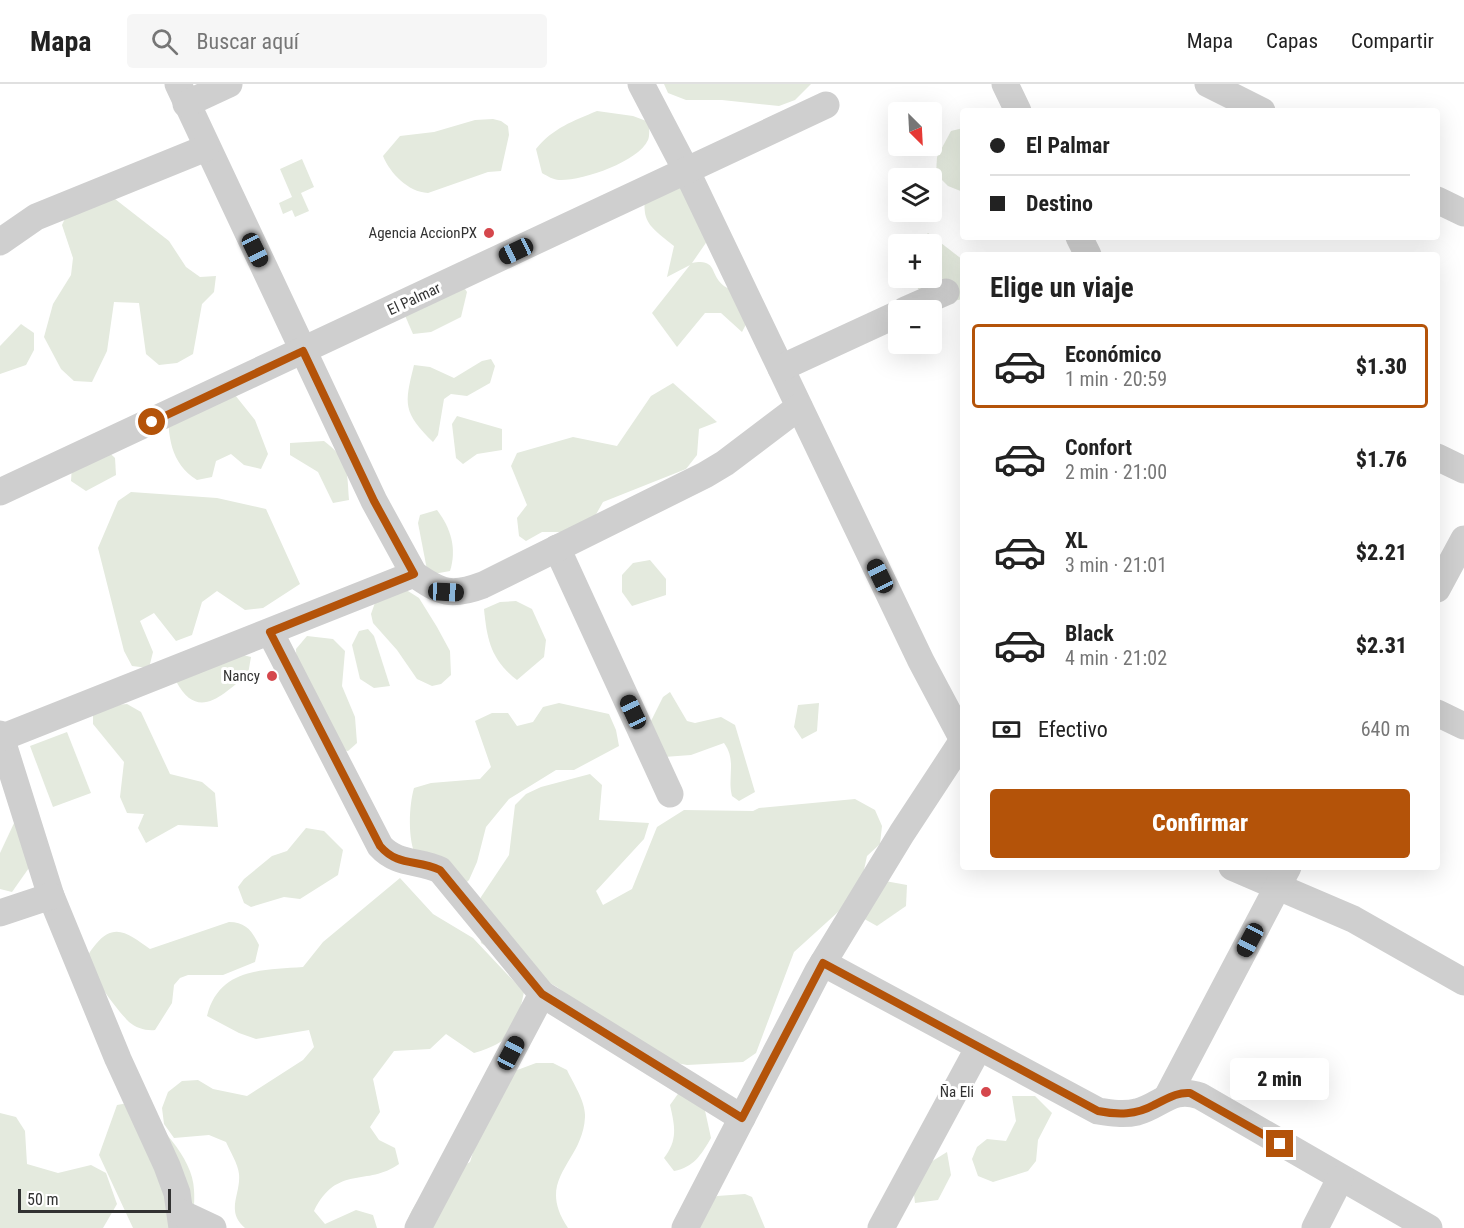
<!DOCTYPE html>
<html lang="es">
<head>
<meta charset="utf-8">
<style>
  body { margin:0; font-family:"Roboto Condensed",sans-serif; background:#f6f6f6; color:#222; height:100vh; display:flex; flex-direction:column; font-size:22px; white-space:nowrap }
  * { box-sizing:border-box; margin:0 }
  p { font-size:20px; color:#767676 }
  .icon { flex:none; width:33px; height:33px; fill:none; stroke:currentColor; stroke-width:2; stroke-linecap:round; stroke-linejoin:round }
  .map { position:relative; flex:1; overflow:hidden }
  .sheet { position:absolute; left:960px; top:168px; width:480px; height:618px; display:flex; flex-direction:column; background:#fff; border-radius:6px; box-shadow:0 6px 24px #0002 }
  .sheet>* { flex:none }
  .top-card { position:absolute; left:960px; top:24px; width:480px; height:132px; border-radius:6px; box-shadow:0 6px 24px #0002; display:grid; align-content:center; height:132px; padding:0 30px; background:#fff }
  .needle { width:39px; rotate:156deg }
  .buttons { position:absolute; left:888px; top:18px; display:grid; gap:12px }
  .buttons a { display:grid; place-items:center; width:54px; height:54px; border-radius:6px; background:#fff; box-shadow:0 6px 24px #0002; font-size:30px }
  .scale { position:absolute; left:18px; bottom:15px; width:153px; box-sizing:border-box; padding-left:6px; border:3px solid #323232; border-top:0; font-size:16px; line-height:21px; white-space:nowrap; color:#323232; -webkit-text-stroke:4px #fff; paint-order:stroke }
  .end { position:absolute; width:27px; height:27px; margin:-14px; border:8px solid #b45309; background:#fff; box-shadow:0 0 0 3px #fff }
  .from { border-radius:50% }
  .bubble { position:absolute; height:42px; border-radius:6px; background:#fff; box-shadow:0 6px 24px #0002; font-size:20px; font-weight:800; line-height:42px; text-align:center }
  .car { position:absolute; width:18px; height:36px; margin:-18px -9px; border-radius:8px; box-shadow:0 0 4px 2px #0007; background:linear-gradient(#222 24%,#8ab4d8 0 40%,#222 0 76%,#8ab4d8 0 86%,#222 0) }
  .top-card b { display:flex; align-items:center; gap:21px; height:57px; font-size:22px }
  .top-card b+b { border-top:2px solid #e0e0e0 }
  .top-card i { width:15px; height:15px; background:#222 }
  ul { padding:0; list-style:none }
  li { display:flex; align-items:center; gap:18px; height:84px; margin:0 12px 9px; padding:0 18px; border:3px solid transparent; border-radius:6px }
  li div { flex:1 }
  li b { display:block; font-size:22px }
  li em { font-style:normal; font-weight:800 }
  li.current { border-color:#b45309 }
  li>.icon { width:54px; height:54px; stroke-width:1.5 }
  h2 { padding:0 30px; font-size:27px; line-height:72px }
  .pay { display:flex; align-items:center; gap:15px; height:66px; padding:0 30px; font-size:22px }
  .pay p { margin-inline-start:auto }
  .cta { display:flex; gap:12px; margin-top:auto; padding:12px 30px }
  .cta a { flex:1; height:69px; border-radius:6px; background:#b45309; color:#fff; font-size:24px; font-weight:800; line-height:69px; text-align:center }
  header { display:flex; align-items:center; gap:36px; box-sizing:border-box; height:84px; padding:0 30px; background:#fff; border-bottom:2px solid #e0e0e0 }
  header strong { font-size:28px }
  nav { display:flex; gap:33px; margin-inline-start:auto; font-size:21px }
  .search { width:420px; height:54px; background:#f6f6f6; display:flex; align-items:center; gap:15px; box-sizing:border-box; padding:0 21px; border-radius:6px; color:#767676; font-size:22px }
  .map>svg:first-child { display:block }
  .green { fill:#e4eade }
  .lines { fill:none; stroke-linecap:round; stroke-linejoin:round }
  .minor { stroke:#cfcfcf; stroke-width:27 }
  .route { stroke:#b45309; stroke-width:8 }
  .poi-dot { fill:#d5474c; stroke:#fff; stroke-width:2 }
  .labels { text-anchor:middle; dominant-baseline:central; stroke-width:6; stroke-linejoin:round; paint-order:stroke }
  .poi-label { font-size:15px; fill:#323232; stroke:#fff; text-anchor:end }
  .street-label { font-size:15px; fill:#323232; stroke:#fff }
</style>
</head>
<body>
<header>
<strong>Mapa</strong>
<div class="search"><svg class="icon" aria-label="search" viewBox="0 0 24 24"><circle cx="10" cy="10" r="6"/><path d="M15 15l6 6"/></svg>Buscar aquí</div>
<nav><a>Mapa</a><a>Capas</a><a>Compartir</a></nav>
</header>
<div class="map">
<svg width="1464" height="1144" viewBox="0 0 1464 1144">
  <rect width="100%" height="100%" fill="#fff"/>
  <!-- green -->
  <g class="green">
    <path d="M664 0H811L795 16 779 22 722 16H686L668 9Z"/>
    <path d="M597 27 633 32 649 38C649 43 650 52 648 56 638 78 582 97 559 96 554 96 547 92 542 89L536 65C553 44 573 37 597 27Z"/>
    <path d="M493 35 501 37 508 42 509 51 501 87 488 88 428 109C408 108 390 89 383 72L400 52 434 48 475 36Z"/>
    <path d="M963 44V108L948 102 936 90 937 73 951 47Z"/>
    <path d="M302 75 314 103 301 109 309 127 295 133 292 126 283 130 279 119 292 113 280 85Z"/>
    <path d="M646 99 680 104 721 137 692 179C718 174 709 191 724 202 730 206 742 208 748 210L753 227 742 248 721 229H705L677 263 652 229 690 181 667 193 674 162C644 138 642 138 646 99Z"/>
    <path d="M115 115 169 157 186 183 200 193 216 192 214 208 202 220 193 270 177 279 159 281 146 270 139 219 114 218 107 267 92 298 74 297 61 285 44 253 53 220 71 191 73 174 62 141 69 126Z"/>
    <path d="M928 149 963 176 962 215C942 221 919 216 913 194H932V160H917Z"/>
    <path d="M457 193 467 208 461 233 431 248 413 250 403 227Z"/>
    <path d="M21 240 34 249V266L26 281 0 290V262Z"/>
    <path d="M491 275 495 282 490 299 467 312 451 310 444 315 438 351 433 358C403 328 404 321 414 281L430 283 454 294 482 277Z"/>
    <path d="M673 299 717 338 699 345 697 371 686 385 603 418 586 448H542L526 457 519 452 517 434 527 421 511 382 517 369 573 353 617 362 651 312Z"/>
    <path d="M235 311 255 336 268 370 261 385 244 381 231 370 216 377 212 393 197 396C170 379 168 352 168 322Z"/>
    <path d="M457 332 502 345V366L477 370 463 380 456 374 452 340Z"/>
    <path d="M324 357C349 376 347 387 349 416L333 419 318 388 290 371V359Z"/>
    <path d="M103 363 115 374 116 391 86 407 71 397 73 364Z"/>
    <path d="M131 408 217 414 266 425 300 500 263 524 245 526 217 507 202 518 192 551 176 557 154 529 140 537 153 568 149 584 132 582 124 567 98 464 118 417Z"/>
    <path d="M437 426C451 444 457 465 450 487L428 491 418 439 420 431Z"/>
    <path d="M650 476 666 495V511L632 522 622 508V491L633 479Z"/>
    <path d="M400 502 419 514 437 543 450 567 451 591 441 600 432 602 417 595 397 566 373 539 371 530 377 513Z"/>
    <path d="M516 517 532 525 546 556 544 573 517 596C491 576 487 556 484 525L500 518Z"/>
    <path d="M368 545 374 552 390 602 374 604 360 595 352 561 359 547Z"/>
    <path d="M307 552 333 555 345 567 342 602 355 633 357 659 348 667 340 666 298 617 296 565Z"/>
    <path d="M235 569 251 573 248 590C223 610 198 639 176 597Z"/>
    <path d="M670 608 687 637 695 639 721 633 735 641 755 708 739 717 732 712C727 693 737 677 724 659L691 671 664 673 647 645 663 613Z"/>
    <path d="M559 619 609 630 616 646 619 662 574 686H556L509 715 486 743 477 778 469 796 457 807C445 798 426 786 417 774 407 758 409 721 414 704L431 699 480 695 491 683 475 637 492 629H508L517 642 533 638 543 623Z"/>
    <path d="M819 619 817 647 802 655 794 643 798 621Z"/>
    <path d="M127 620 141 628 170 690 202 698 215 709 218 743 178 741 146 759 138 744 144 730 127 729 120 713 124 678 93 640V623Z"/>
    <path d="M67 648 91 709 53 723 30 662Z"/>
    <path d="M590 690 602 701 599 736 649 739 644 755 596 807 603 821 632 805 657 743 684 726 753 727 759 724 855 715 875 726 882 742 880 760 867 772 859 809 794 868 756 969 743 978 687 981 651 974 557 903 541 894 533 893 481 859 477 830 481 813 509 771 515 721 526 710 541 703Z"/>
    <path d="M15 737 31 781 12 808 0 805V769Z"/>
    <path d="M306 744 324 747 343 766 338 791 300 815 284 813 251 823 244 819 238 803 244 795 272 772 287 767Z"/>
    <path d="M400 794 433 830 473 854 524 908C516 945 513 958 474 969L446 950 430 965 394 967 373 995 380 1028 370 1043 379 1056 395 1064 399 1080C367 1103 337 1080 314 1127L325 1140 356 1126 373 1131 377 1144H245C225 1127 241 1110 239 1090 238 1080 230 1067 226 1058L209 1051 174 1054 164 1040 162 1024 168 1008 182 997 198 996 213 1005 247 1012 303 976 314 963 309 946 256 955 239 949 207 932C219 884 262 886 303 883L323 858Z"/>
    <path d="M885 797 907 801 906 822 877 842 859 832Z"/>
    <path d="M229 838C246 838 252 847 259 861L255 878 223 891H188L180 894 174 901 172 919 155 946C146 947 136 944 129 938 119 928 90 891 88 876 87 870 92 865 96 860 115 837 130 851 150 865Z"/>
    <path d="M536 979H553L567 986C573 999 586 1018 585 1033 583 1079 534 1094 568 1144H405C415 1108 440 1096 470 1078L480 1046 491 996Z"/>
    <path d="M680 1007 704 1022 711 1054C701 1071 694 1083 674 1087L664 1074C678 1056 675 1043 670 1021Z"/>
    <path d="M1012 1012H1035L1052 1029 1038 1056 1036 1077 1028 1087 993 1098 978 1092 972 1075 977 1063 987 1055 1006 1057 1016 1037Z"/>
    <path d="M134 1018C157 1038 193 1073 194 1106 195 1118 193 1132 192 1144H133L99 1071 117 1021Z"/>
    <path d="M0 1029 16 1033 25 1047 27 1080 58 1089 91 1081 106 1089 117 1120 103 1144H0Z"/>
    <path d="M947 1068 951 1091 938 1116 915 1119 913 1102 926 1081Z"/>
    <path d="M745 1110 752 1113 765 1144H689L717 1112Z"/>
  </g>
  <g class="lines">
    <!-- minor -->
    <g class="minor">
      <path d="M178 0 374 417 414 490"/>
      <path d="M641 0 687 88 921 577 963 656"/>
      <path d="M1005 0 1018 27"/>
      <path d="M1208 0 1262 27"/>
      <path d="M186 20 229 0"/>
      <path d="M1437 116 1464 129"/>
      <path d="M1079 153 1088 171"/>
      <path d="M0 158 36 133 206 64"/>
      <path d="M905 226 946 208"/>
      <path d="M781 284 898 230"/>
      <path d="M1437 373 1464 386"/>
      <path d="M0 408 826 21"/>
      <path d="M557 464 670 710"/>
      <path d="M1437 505 1464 455"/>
      <path d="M270 548 380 762C397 781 419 776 440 786L542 910 742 1034"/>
      <path d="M1437 629 1464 642"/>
      <path d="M0 650 51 812 118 975 167 1082 177 1109 182 1144"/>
      <path d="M1 654 414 490C441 509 451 513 483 501L705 391 725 379 799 323"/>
      <path d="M1232 783 1353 835 1464 898"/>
      <path d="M0 829 51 812"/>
      <path d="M823 879 1098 1027C1111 1029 1124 1031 1137 1028 1162 1021 1172 1002 1200 1012L1429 1144"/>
      <path d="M1167 1013 1288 783"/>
      <path d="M181 1129 213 1144"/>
      <path d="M418 1144 542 910"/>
      <path d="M685 1144 818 887 902 749 963 656"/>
      <path d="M881 1144 979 963"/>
      <path d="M1315 1144 1340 1095"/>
    </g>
  </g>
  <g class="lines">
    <!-- route -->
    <path class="route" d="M152 338 303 267 374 417 414 490 270 548 380 762C398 783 417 775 440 786L542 910 742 1034 823 879 1098 1027C1118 1031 1136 1031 1154 1021 1167 1015 1176 1008 1190 1009L1280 1060"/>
  </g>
  <!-- markers -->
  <g class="poi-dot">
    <circle cx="489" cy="149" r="6"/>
    <circle cx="272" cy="592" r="6"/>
    <circle cx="986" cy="1008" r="6"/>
  </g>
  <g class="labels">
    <!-- poi labels -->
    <g class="poi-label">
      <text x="477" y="149">Agencia AccionPX</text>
      <text x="260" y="592">Nancy</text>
      <text x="974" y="1008">Ña Eli</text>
    </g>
    <!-- street labels -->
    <g class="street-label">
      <text transform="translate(414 215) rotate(-25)">El Palmar</text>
    </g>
  </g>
</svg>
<div class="buttons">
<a><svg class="needle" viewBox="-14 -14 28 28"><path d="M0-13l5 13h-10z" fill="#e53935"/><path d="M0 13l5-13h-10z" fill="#767676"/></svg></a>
<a><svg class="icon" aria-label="layers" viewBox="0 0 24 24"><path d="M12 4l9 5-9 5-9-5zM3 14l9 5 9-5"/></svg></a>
<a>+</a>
<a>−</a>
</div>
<div class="scale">50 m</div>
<i class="end from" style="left:152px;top:338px"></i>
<i class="end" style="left:1280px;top:1060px"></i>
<div class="bubble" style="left:1230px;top:974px;width:99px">2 min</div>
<i class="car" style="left:255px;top:166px;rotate:154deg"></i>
<i class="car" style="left:516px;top:167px;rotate:245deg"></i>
<i class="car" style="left:880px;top:492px;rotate:334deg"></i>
<i class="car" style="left:446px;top:508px;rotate:93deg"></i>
<i class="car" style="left:633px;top:628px;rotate:335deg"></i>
<i class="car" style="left:1250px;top:856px;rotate:208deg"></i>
<i class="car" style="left:511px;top:969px;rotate:28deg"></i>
<div class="top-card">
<b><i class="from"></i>El Palmar</b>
<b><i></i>Destino</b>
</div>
<section class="sheet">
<h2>Elige un viaje</h2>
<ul>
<li class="current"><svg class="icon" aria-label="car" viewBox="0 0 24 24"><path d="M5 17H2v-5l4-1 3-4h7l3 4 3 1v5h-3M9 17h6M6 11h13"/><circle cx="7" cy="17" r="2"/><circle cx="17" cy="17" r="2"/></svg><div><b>Económico</b><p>1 min · 20:59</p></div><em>$1.30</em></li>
<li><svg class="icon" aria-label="car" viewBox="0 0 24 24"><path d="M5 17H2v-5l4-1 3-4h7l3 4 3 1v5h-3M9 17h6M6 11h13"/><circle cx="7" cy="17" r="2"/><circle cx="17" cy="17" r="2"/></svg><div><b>Confort</b><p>2 min · 21:00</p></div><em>$1.76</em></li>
<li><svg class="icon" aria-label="car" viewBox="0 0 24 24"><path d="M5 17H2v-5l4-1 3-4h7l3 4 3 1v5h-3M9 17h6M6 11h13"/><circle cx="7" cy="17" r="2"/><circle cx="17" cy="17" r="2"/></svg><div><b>XL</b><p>3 min · 21:01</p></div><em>$2.21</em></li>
<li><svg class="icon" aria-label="car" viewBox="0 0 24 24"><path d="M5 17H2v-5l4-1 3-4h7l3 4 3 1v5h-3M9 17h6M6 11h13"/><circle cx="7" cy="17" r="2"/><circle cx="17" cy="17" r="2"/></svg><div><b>Black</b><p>4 min · 21:02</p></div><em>$2.31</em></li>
</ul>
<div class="pay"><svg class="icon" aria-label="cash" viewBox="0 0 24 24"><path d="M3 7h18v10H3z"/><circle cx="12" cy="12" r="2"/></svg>Efectivo<p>640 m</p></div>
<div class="cta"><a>Confirmar</a></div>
</section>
</div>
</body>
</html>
